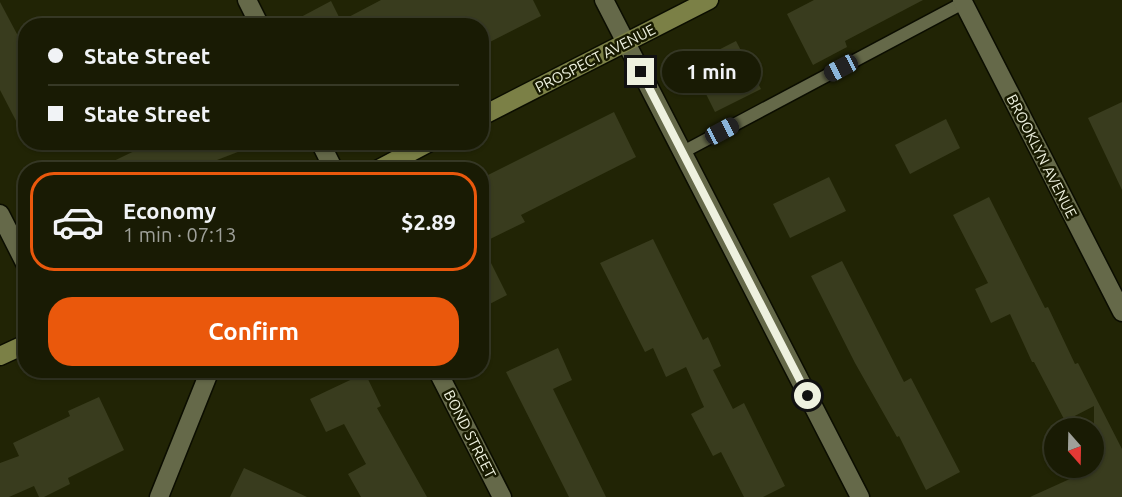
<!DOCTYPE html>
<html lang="en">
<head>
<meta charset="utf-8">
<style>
  body { margin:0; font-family:Ubuntu,sans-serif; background:#262813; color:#f1f3f6; height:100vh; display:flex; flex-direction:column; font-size:22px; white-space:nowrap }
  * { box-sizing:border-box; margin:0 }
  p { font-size:20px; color:#9fa19a }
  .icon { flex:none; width:33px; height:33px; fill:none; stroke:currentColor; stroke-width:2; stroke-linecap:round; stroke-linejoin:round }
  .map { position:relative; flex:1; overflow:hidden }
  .side { position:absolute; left:18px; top:162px; width:471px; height:216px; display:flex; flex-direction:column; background:#191b04; border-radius:24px; box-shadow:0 2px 4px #0004,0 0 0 2px #373926 }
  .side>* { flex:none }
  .guide { position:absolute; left:18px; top:18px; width:471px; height:132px; border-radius:24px; box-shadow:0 2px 4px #0004,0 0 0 2px #373926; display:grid; align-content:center; height:132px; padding:0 30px; background:#191b04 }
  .needle { width:39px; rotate:160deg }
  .fabs { position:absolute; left:1044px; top:418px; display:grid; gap:12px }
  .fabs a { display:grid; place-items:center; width:60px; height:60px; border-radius:50%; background:#191b04; box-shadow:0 2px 4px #0004,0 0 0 2px #373926; font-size:30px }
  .end { position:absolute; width:27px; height:27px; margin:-14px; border:8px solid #eef1df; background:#111; box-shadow:0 0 0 3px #111 }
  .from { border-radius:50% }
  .bubble { position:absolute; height:42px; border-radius:21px; background:#191b04; box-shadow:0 2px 4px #0004,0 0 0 2px #373926; font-size:20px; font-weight:700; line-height:42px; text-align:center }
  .car { position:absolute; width:18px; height:36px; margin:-18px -9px; border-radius:8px; box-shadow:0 0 4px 2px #0007; background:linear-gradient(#222 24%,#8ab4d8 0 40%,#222 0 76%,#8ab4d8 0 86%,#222 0) }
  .guide b { display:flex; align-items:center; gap:21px; height:57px; font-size:22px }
  .guide b+b { border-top:2px solid #373926 }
  .guide i { width:15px; height:15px; background:#f1f3f6 }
  ul { padding:10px 0 0; list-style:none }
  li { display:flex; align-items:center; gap:18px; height:99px; margin:0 12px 9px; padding:0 18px; border:3px solid transparent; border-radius:24px }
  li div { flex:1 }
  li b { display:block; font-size:22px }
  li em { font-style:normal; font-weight:700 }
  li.on { border-color:#ea580c }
  li>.icon { width:54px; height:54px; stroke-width:1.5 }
  .action { display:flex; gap:12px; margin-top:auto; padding:12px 30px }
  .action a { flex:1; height:69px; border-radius:24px; background:#ea580c; color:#fff; font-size:24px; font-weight:700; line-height:69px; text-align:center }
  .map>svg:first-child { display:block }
  .building { fill:#393c1e }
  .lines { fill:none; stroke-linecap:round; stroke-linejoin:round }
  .lane-casing { stroke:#0b0d00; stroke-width:15 }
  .street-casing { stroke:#0b0d00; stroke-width:21 }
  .secondary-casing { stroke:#0b0d00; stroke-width:21 }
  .lane { stroke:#656949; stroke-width:12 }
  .street { stroke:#656949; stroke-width:18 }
  .secondary { stroke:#7b8046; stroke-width:18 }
  .route { stroke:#eef1df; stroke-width:8 }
  .labels { text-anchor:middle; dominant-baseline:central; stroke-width:5; stroke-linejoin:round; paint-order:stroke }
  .street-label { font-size:15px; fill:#eef1df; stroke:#181a00 }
</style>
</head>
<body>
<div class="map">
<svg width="1122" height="497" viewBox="0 0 1122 497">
  <rect width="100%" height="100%" fill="#212405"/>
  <!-- building -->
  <g class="building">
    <path d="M381 0H533L541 16 482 46V26H284L331 1 341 21Z"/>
    <path d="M814 0H923L845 41 847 47 813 65 787 14Z"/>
    <path d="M0 2 26 51V140L0 90Z"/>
    <path d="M736 41 761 89 715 112 691 64Z"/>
    <path d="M1122 102V190L1088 118Z"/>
    <path d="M614 112 636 157 521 215 525 222 482 243V178Z"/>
    <path d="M946 119 960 148 910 174 895 145Z"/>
    <path d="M153 142H256V145L191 170H95Z"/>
    <path d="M829 177 846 211 790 238 773 204Z"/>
    <path d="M989 197 1045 308 1048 307 1075 364 1078 363 1122 449V497H1030L1094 468V406L1065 421 1034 362H1032L1010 314 991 323 975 289 988 283 953 215Z"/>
    <path d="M653 239 703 340 708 337 721 366 713 370 733 409 744 403 785 486 763 497H744L721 452 713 456 691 414 704 407 686 367 666 377 653 348 645 352 600 263Z"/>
    <path d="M482 245 507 295 482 308Z"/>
    <path d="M842 261 904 382 911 378 960 472 926 490 899 436 897 437 855 363 811 276Z"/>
    <path d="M558 348 572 380 553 389 606 497H569L506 372Z"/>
    <path d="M365 373 381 406 377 408 427 497H361L348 474 366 464 344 424 326 432 310 399Z"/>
    <path d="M99 397 124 450 68 478 70 484 44 497H39L34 486 9 497H0V463L19 456 13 443 70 416 68 411Z"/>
    <path d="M244 468 307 497H230Z"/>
  </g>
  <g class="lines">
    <defs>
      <path id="lane" d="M683 152 963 3"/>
      <g id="street">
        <path d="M247 0 260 26"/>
        <path d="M604 0 860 497"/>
        <path d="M962 0 1122 312"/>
        <path d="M320 142 334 170"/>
        <path d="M0 214 26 265"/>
        <path d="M437 370 502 497"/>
        <path d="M159 497 210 370"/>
      </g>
      <g id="secondary">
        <path d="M482 116 709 0"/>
        <path d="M377 170 430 142"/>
        <path d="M0 356 26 344"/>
      </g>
    </defs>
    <!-- lane casing -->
    <use href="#lane" class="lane-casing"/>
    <!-- street casing -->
    <use href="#street" class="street-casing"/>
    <!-- secondary casing -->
    <use href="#secondary" class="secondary-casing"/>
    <!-- lane -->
    <use href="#lane" class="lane"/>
    <!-- street -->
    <use href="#street" class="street"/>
    <!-- secondary -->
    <use href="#secondary" class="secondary"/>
  </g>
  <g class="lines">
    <!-- route -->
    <path class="route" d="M641 72 808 396"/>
  </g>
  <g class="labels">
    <!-- street labels -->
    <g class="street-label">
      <text transform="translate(595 58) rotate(-27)">PROSPECT AVENUE</text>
      <text transform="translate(1042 156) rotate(63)">BROOKLYN AVENUE</text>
      <text transform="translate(470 434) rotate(63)">BOND STREET</text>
    </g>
  </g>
</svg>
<div class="fabs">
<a><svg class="needle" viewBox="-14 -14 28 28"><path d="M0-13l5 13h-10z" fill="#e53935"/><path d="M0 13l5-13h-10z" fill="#9fa19a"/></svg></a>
</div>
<i class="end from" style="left:808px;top:396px"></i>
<i class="end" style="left:641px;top:72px"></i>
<div class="bubble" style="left:662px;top:51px;width:99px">1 min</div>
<i class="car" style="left:841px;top:68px;rotate:242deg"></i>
<i class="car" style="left:722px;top:131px;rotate:62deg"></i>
<div class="guide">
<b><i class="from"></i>State Street</b>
<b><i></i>State Street</b>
</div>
<section class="side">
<ul>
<li class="on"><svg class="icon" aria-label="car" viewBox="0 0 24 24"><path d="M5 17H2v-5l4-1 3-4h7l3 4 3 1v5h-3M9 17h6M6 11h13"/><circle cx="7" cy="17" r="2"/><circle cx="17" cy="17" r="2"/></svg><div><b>Economy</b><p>1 min · 07:13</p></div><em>$2.89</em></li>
</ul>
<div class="action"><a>Confirm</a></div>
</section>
</div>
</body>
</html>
